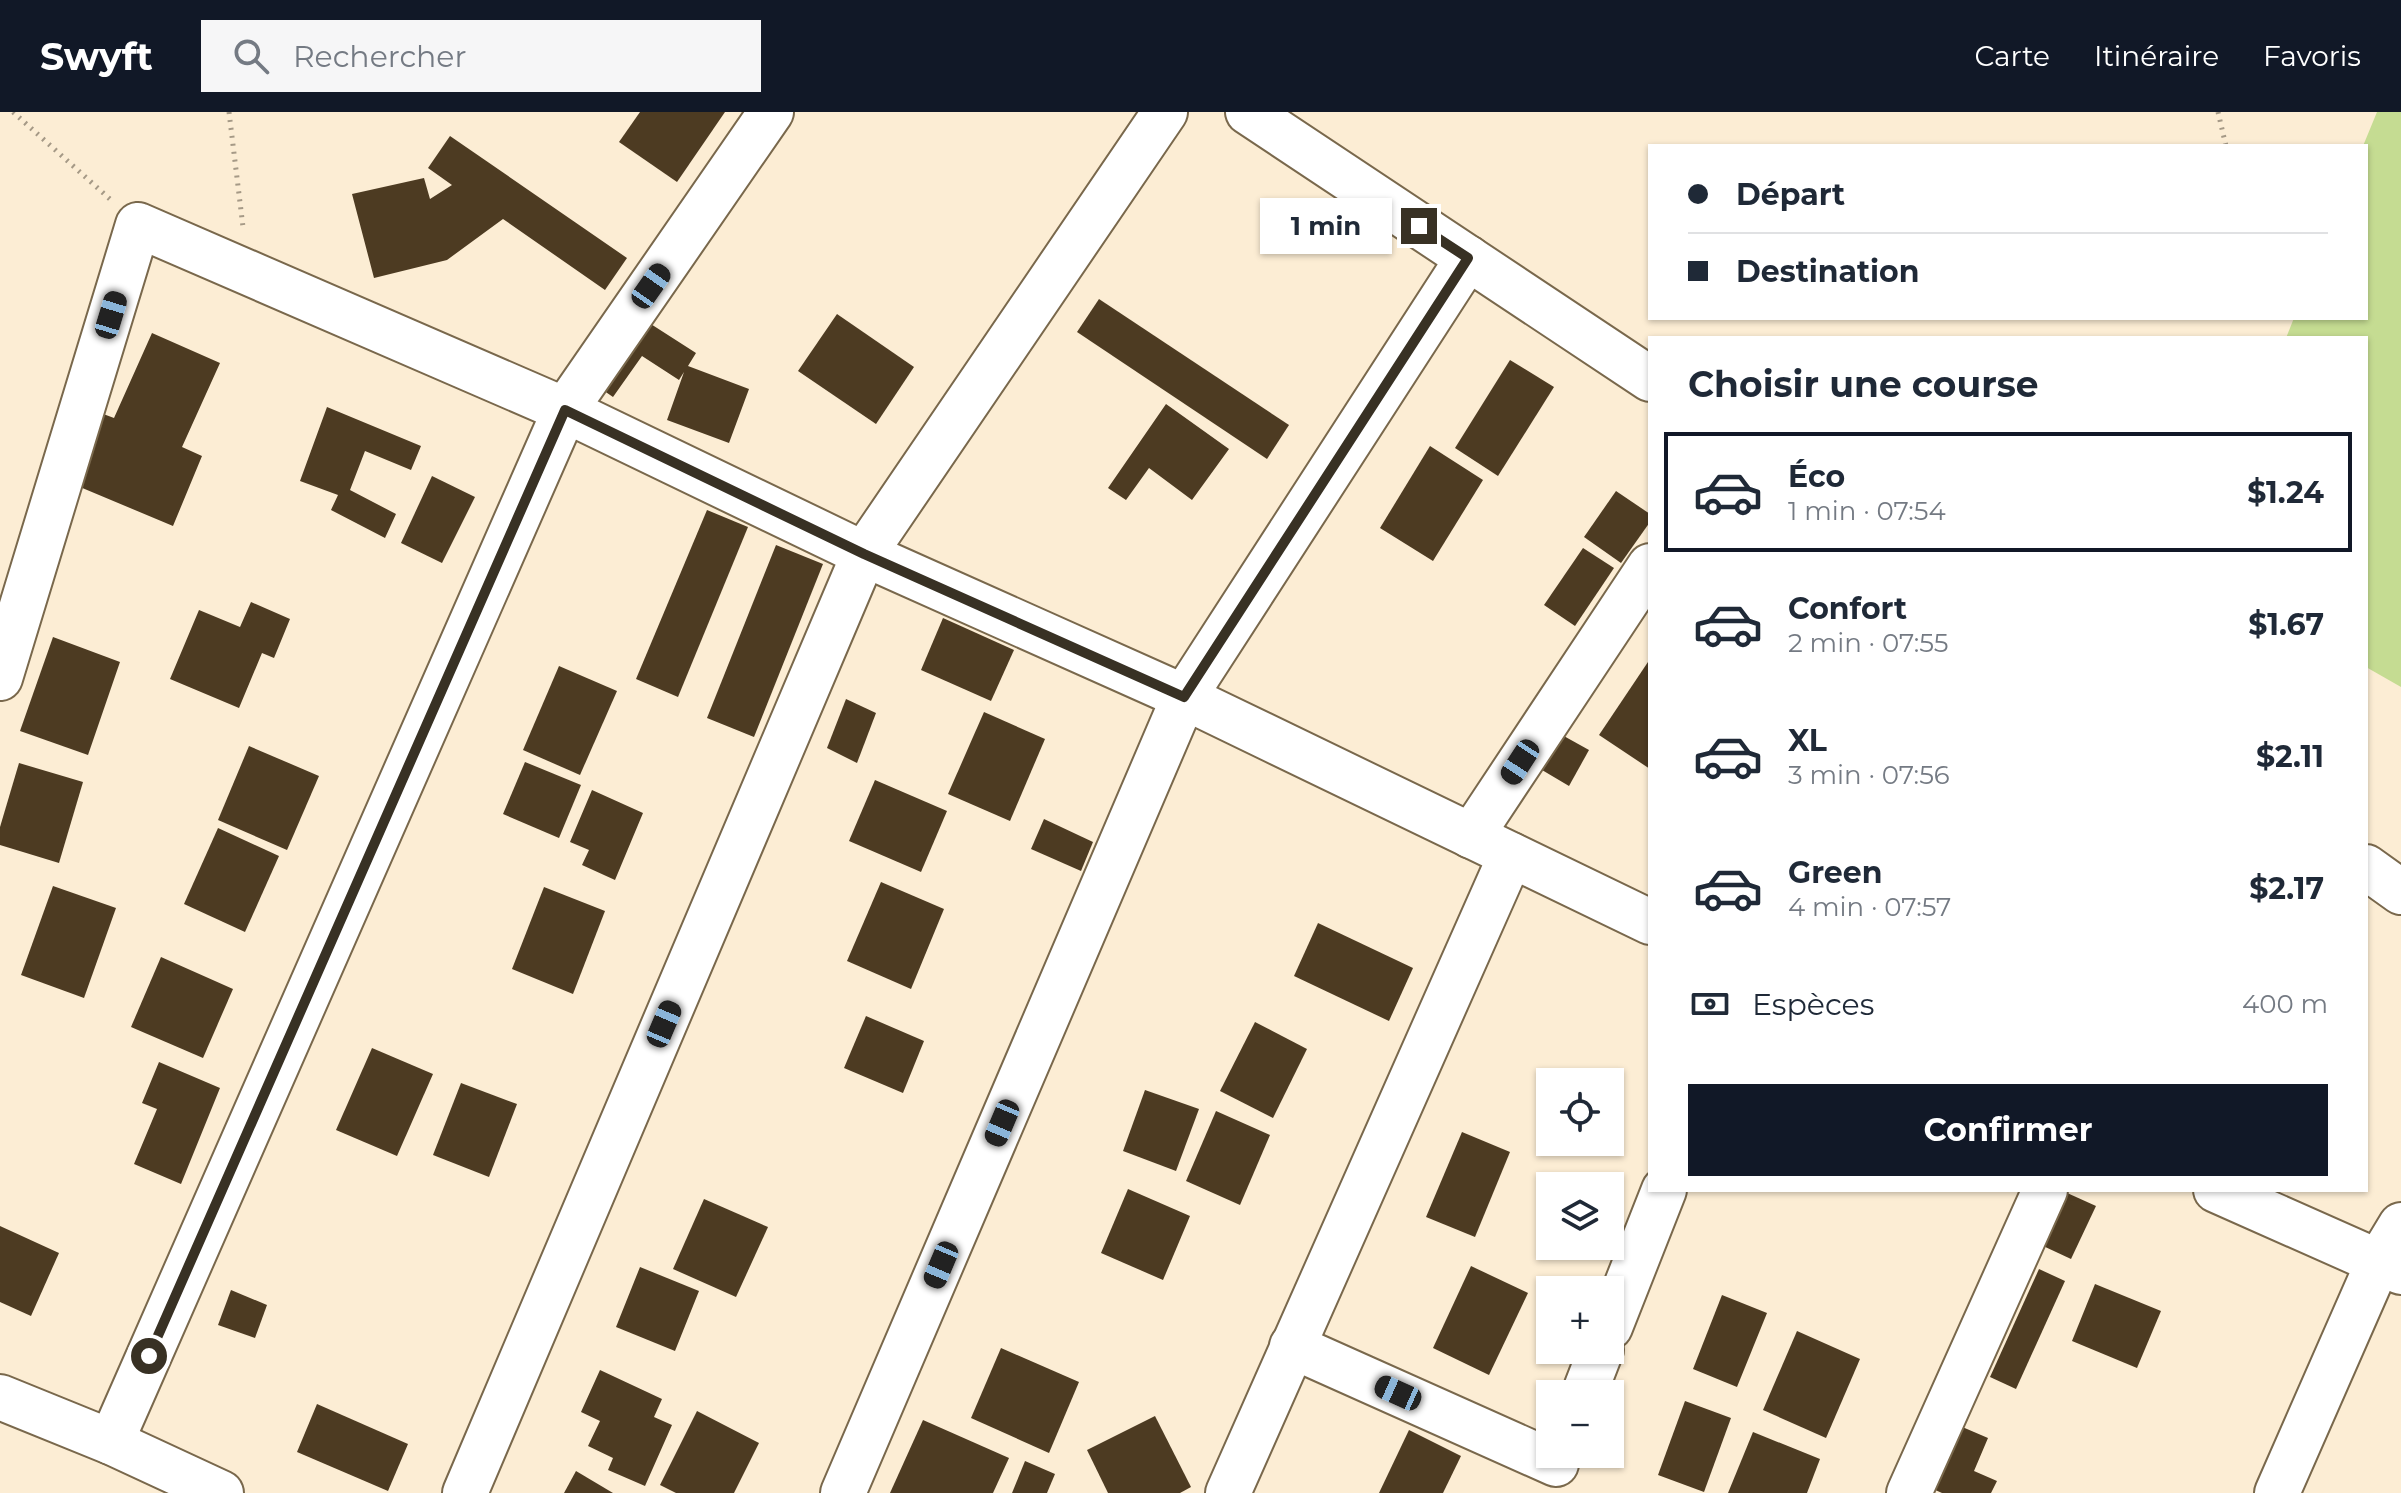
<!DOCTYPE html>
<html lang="fr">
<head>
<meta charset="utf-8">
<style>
  body { margin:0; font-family:Montserrat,sans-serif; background:#f6f6f7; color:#1f2937; height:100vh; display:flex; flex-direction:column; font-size:30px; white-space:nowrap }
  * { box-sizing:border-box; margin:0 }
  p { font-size:26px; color:#747a83 }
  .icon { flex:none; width:44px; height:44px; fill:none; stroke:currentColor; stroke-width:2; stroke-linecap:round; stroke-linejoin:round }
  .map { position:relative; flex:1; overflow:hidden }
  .details { position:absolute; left:1648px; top:224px; width:720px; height:856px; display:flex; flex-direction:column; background:#fff; border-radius:0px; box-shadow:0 2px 6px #0004 }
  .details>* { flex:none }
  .banner { position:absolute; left:1648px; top:32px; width:720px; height:176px; border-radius:0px; box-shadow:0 2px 6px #0004; display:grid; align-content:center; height:176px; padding:0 40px; background:#fff }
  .controls { position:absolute; left:1536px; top:956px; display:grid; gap:16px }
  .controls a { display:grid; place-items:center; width:88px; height:88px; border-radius:0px; background:#fff; box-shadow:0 2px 6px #0004; font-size:40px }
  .end { position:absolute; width:36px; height:36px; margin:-18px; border:10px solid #383124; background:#fff; box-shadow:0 0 0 4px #fff }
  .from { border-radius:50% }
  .bubble { position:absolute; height:56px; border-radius:0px; background:#fff; box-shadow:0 2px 6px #0004; font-size:26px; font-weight:700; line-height:56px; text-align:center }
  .car { position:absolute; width:24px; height:48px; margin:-24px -12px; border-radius:10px; box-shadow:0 0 6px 2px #0007; background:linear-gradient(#222 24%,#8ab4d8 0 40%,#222 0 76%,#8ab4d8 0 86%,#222 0) }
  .banner b { display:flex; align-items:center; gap:28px; height:76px; font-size:30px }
  .banner b+b { border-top:2px solid #e0e1e3 }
  .banner i { width:20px; height:20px; background:#1f2937 }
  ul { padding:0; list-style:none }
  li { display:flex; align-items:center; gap:24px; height:120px; margin:0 16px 12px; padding:0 24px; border:4px solid transparent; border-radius:0px }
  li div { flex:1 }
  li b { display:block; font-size:30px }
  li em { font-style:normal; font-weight:700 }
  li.active { border-color:#111827 }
  li>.icon { width:72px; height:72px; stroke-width:1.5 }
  h2 { padding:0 40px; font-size:36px; line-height:96px }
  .pay { display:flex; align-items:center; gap:20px; height:88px; padding:0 40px; font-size:30px }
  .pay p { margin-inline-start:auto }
  .primary-button { display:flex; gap:16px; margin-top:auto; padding:16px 40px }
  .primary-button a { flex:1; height:92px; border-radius:0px; background:#111827; color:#fff; font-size:32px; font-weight:700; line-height:92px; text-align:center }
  header { display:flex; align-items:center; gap:48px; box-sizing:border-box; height:112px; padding:0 40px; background:#111827; color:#fff }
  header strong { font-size:38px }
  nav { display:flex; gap:44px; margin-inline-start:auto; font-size:28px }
  .search { width:560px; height:72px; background:#f6f6f7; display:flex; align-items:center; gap:20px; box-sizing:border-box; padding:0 28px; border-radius:0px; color:#747a83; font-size:30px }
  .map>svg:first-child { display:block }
  .green { fill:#c5dc92 }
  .building { fill:#4d3b22 }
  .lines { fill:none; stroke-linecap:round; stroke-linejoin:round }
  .minor-casing { stroke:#79684c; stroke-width:48 }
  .path { stroke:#a59986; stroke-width:5; stroke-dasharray:2 6; stroke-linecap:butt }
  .minor { stroke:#fff; stroke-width:44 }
  .route { stroke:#383124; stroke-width:10 }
</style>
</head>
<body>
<header>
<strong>Swyft</strong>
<div class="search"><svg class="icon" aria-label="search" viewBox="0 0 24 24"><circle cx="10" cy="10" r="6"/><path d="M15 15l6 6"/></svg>Rechercher</div>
<nav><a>Carte</a><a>Itinéraire</a><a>Favoris</a></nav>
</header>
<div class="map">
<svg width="2401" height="1381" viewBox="0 0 2401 1381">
  <rect width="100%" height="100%" fill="#fcedd4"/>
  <!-- green -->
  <path class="green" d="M2377 0H2401V575L2366 555V226H2286L2294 206H2366V34H2363Z"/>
  <!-- building -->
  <g class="building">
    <path d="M640 0H725L677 70 619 30Z"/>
    <path d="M450 24 627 146 605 178 503 107 447 148 374 166 352 82 424 66 430 87 452 73 428 56Z"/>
    <path d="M1099 187 1289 313 1267 347 1077 220Z"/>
    <path d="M837 202 914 255 876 312 798 259Z"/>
    <path d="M643 207 696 241 688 254 749 277 729 331 667 308 684 260 679 268 642 244 613 285 597 274Z"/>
    <path d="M152 221 220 251 182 335 202 344 173 414 68 370 98 300 114 306Z"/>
    <path d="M1510 248 1554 275 1498 364 1455 336Z"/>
    <path d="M1166 292 1229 337 1192 388 1149 356 1126 388 1108 376Z"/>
    <path d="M327 295 421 334 411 358 365 339 350 378 396 402 385 426 331 398 338 383 300 369Z"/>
    <path d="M1430 334 1483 368 1433 449 1380 416Z"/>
    <path d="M432 364 475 385 442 451 401 431Z"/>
    <path d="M1616 379 1650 402V410L1621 451 1584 425Z"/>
    <path d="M707 398 748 415 678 585 636 567Z"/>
    <path d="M776 433 823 452 754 625 707 606Z"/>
    <path d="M1583 436 1614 456 1575 514 1544 493Z"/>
    <path d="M251 490 290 507 274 546 262 541 239 596 170 567 199 498 240 515Z"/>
    <path d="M943 506 1014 538 991 589 921 558Z"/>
    <path d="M53 525 120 550 88 643 20 619Z"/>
    <path d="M1650 547V657L1599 623Z"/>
    <path d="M559 554 617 579 580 663 523 638Z"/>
    <path d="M846 587 876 601 857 651 827 636Z"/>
    <path d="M984 600 1045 627 1010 709 948 682Z"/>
    <path d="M1562 623 1589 638 1569 674 1542 658Z"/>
    <path d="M249 634 319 664 287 738 218 708Z"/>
    <path d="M525 650 581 673 559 726 503 702Z"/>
    <path d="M19 651 83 670 59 751 0 733V715Z"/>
    <path d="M875 668 947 699 921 760 849 729Z"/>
    <path d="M592 678 643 701 615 768 582 753 589 738 570 730Z"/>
    <path d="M1044 707 1093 730 1081 759 1031 737Z"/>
    <path d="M218 716 279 744 245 820 184 792Z"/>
    <path d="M881 770 944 797 911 877 847 849Z"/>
    <path d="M53 774 116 796 84 886 21 863Z"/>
    <path d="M544 775 605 799 573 882 512 857Z"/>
    <path d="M1318 811 1413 856 1389 909 1294 864Z"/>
    <path d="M161 845 233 877 203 946 131 915Z"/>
    <path d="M866 904 924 929 903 981 844 956Z"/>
    <path d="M1255 910 1307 937 1273 1006 1220 979Z"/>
    <path d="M372 936 433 962 397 1044 336 1018Z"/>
    <path d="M159 950 220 976 181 1072 134 1052 157 997 142 991Z"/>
    <path d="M461 971 517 992 489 1065 433 1043Z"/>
    <path d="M1145 978 1199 997 1176 1059 1123 1039Z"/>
    <path d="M1216 999 1270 1023 1240 1093 1186 1069Z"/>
    <path d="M1462 1020 1510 1040 1475 1125 1426 1105Z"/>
    <path d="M1128 1077 1190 1104 1163 1168 1101 1141Z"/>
    <path d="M2065 1080 2096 1094 2071 1147 2041 1133Z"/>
    <path d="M704 1087 768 1115 736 1185 673 1157Z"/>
    <path d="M0 1114 59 1141 31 1204 0 1190Z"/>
    <path d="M1471 1154 1528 1181 1489 1263 1433 1236Z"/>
    <path d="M640 1155 699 1179 675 1239 616 1215Z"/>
    <path d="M2039 1157 2065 1169 2016 1277 1990 1265Z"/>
    <path d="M2095 1172 2161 1199 2137 1256 2072 1229Z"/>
    <path d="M231 1178 267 1193 255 1226 218 1213Z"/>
    <path d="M1722 1183 1767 1201 1737 1275 1693 1257Z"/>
    <path d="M1797 1219 1860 1247 1826 1326 1763 1298Z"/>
    <path d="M1001 1236 1079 1270 1049 1341 971 1306Z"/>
    <path d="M600 1258 662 1287 654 1305 672 1313 645 1374 608 1358 613 1346 588 1334 600 1309 581 1300Z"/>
    <path d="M1685 1289 1731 1306 1704 1380 1658 1363Z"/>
    <path d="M317 1292 408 1332 388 1379 297 1340Z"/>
    <path d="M697 1299 759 1331 734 1381H676L660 1373Z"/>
    <path d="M1155 1304 1191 1375 1180 1381H1108L1087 1338Z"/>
    <path d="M923 1308 1009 1346 993 1381H890Z"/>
    <path d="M1960 1314 1988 1326 1974 1359 1997 1369 1991 1381H1942L1933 1377Z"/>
    <path d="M1409 1318 1461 1344 1443 1381H1379Z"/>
    <path d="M1753 1320 1820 1347 1807 1381H1728Z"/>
    <path d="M1025 1349 1055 1362 1047 1381H1012Z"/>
    <path d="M576 1359 613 1381H564Z"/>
  </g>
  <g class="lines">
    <defs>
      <g id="minor">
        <path d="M1248 0 1650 267"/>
        <path d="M0 566 138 113 565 298 864 442 1184 585 1650 810"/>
        <path d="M1471 724 1650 454"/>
        <path d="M2366 755 2401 780"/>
        <path d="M2216 1078 2401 1160"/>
        <path d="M1610 1215 1664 1078"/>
        <path d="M1292 1234 1556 1352"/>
        <path d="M1584 1282 1601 1238"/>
        <path d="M0 1285 111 1330 221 1381"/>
        <path d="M111 1330 565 298 771 0"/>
        <path d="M465 1381 864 442 1165 0"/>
        <path d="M843 1381 1184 585 1468 146"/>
        <path d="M1228 1381 1511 743"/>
        <path d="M1909 1381 2045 1078"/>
        <path d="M2277 1381 2378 1151 2401 1113"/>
      </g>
    </defs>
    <!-- minor casing -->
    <use href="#minor" class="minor-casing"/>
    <!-- path -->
    <g class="path">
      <path d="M13 0 111 88"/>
      <path d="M229 0 243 115"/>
      <path d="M2218 0 2226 34"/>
    </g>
    <!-- minor -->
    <use href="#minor" class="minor"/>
  </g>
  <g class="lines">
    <!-- route -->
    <path class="route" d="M149 1244 565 298 864 442 1184 585 1468 146 1419 114"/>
  </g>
</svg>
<div class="controls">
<a><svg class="icon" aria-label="locate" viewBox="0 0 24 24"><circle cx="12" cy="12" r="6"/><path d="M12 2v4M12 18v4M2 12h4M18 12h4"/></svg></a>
<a><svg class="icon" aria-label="layers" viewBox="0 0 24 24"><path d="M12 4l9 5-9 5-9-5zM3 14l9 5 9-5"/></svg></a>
<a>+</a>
<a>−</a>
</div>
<i class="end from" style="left:149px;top:1244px"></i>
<i class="end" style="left:1419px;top:114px"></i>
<div class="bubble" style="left:1260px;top:86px;width:132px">1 min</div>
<i class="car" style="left:651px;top:174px;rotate:35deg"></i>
<i class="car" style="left:111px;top:203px;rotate:17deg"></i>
<i class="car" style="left:1520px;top:650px;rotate:213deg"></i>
<i class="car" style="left:664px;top:912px;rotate:23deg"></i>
<i class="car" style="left:1002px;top:1011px;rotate:203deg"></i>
<i class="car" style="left:941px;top:1153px;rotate:203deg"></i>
<i class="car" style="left:1398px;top:1281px;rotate:294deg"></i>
<div class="banner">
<b><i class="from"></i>Départ</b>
<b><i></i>Destination</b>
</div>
<section class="details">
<h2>Choisir une course</h2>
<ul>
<li class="active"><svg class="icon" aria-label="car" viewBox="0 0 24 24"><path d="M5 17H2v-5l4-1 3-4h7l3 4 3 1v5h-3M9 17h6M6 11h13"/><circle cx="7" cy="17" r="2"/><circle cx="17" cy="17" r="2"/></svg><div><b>Éco</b><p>1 min · 07:54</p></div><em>$1.24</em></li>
<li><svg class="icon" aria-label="car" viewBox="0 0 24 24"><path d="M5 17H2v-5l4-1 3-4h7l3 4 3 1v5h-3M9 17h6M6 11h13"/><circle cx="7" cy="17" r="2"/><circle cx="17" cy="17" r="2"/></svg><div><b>Confort</b><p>2 min · 07:55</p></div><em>$1.67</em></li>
<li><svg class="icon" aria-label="car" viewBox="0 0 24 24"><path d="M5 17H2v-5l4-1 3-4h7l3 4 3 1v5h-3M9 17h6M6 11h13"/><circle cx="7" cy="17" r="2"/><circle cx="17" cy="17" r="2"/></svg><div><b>XL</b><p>3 min · 07:56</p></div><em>$2.11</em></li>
<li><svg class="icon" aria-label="car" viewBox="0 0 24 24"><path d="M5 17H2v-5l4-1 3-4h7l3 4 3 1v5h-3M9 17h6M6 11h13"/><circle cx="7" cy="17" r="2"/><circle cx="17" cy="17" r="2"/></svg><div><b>Green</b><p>4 min · 07:57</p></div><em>$2.17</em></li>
</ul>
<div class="pay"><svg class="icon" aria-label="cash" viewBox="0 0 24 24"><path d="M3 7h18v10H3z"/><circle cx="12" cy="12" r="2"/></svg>Espèces<p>400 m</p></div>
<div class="primary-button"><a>Confirmer</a></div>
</section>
</div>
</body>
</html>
